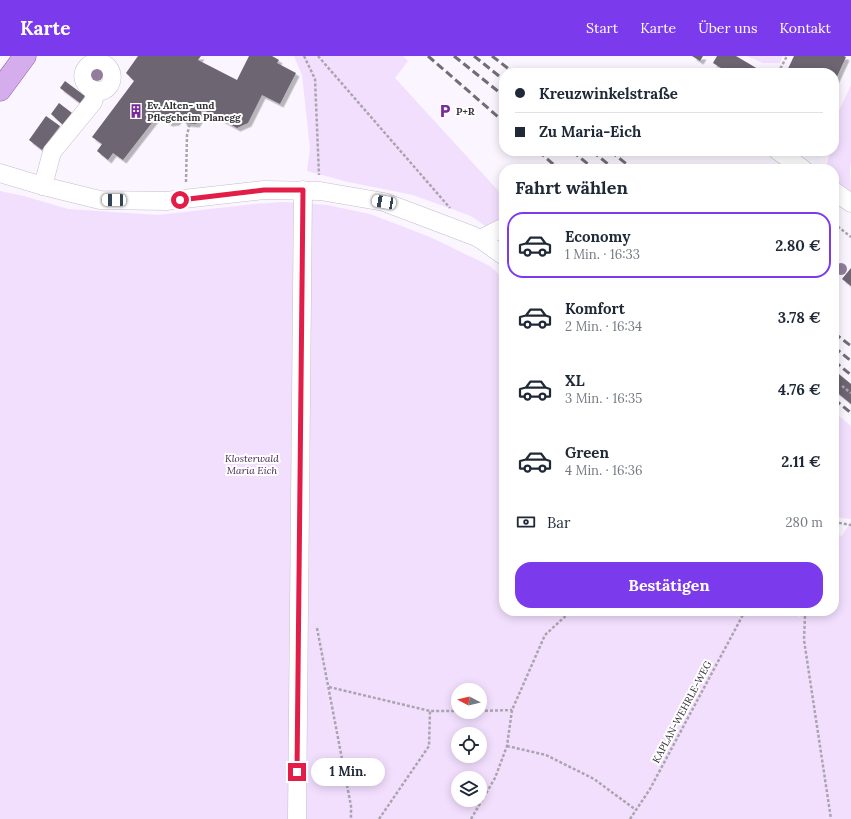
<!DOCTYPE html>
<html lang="de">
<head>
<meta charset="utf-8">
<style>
  body { margin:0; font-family:Lora,serif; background:#f2f2f3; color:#1f2937; height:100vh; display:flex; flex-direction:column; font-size:15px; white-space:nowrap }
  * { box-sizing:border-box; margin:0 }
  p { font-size:13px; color:#747a83 }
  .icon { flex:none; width:22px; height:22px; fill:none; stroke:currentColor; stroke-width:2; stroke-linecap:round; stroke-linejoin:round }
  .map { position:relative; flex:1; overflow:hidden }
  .details { position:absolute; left:499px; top:108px; width:340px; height:452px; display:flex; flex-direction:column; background:#fff; border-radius:16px; box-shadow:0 2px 10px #0003 }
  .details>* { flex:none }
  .guide { position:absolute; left:499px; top:12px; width:340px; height:88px; border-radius:16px; box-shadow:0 2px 10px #0003; display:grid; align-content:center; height:88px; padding:0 16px; background:#fff }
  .needle { width:26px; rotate:277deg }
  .tools { position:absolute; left:451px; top:627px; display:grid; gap:8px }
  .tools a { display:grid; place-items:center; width:36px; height:36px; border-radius:50%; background:#fff; box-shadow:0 2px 10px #0003; font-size:20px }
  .end { position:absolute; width:18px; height:18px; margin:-9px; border:5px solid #e11d48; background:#fff; box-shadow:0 0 0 2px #fff }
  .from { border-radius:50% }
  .bubble { position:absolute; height:28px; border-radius:14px; background:#fff; box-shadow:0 2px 10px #0003; font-size:13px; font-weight:800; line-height:28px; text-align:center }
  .car { position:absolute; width:12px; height:24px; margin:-12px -6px; border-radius:5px; box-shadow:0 0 3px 1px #0007; background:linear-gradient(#fff 24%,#345 0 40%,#fff 0 76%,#345 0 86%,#fff 0) }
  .guide b { display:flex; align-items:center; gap:14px; height:38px; font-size:15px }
  .guide b+b { border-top:1px solid #e0e1e3 }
  .guide i { width:10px; height:10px; background:#1f2937 }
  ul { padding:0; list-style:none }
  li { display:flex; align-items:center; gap:12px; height:66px; margin:0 8px 6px; padding:0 8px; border:2px solid transparent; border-radius:16px }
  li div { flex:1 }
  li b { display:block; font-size:15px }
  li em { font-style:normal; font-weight:800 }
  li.selected { border-color:#7c3aed }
  li>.icon { width:36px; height:36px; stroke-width:1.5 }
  h2 { padding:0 16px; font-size:18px; line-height:48px }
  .pay { display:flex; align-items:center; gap:10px; height:44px; padding:0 16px; font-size:15px }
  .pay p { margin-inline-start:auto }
  .button { display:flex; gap:8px; margin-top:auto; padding:8px 16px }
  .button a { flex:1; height:46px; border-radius:16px; background:#7c3aed; color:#fff; font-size:16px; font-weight:800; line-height:46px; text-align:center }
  header { display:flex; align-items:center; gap:24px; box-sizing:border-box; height:56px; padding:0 20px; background:#7c3aed; color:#fff }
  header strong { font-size:19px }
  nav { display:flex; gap:22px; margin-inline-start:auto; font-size:14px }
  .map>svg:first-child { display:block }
  .green { fill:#f2dffe; fill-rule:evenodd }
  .building { fill:#6d6572; filter:url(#shadow) }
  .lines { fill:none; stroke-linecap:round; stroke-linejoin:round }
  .minor-casing { stroke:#c7becc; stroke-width:19 }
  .major-casing { stroke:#8c5ea4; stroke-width:23 }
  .path { stroke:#aaa5ad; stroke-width:2.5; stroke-dasharray:3 2; stroke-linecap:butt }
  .minor { stroke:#fff; stroke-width:18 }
  .major { stroke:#d6adec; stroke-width:22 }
  .rail { stroke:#716d74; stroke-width:3; stroke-dasharray:8 4; stroke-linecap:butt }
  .tree { fill:#927e9c }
  .route { stroke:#e11d48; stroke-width:5 }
  .labels { text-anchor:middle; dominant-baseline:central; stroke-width:4; stroke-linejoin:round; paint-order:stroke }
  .poi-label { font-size:10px; font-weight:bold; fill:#343036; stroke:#fff; text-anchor:start }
  .park-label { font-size:10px; font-style:italic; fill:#3c1c4b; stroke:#fff }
  .street-label { font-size:10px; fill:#343036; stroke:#fff }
</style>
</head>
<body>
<header>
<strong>Karte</strong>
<nav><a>Start</a><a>Karte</a><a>Über uns</a><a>Kontakt</a></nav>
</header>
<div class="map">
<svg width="851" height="763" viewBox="0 0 851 763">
  <defs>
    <filter id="shadow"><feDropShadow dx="3.5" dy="3.5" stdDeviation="0" flood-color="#0004"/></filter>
  </defs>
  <rect width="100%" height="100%" fill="#faf5fe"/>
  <!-- green -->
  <g class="green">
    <path d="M294 0H403L408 5 395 22 504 141V183L471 160 413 139 348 126 307 115 310 92 302 19Z"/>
    <path d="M746 0H783L780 7H763Z"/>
    <path d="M851 29V106C849 114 851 126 851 135L834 123V113H826L830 95H834V77L839 55Z"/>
    <path d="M0 135 24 140 68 153 158 159 254 148 284 146 327 149 370 158 430 181 490 210 504 223V555H797L799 562 803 555H834V477L842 480 851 465V763H0ZM458 634H480V656H458ZM458 678H480V700H458ZM458 722H480V744H458Z"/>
    <path d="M834 356 851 370V463L834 461Z"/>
  </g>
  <!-- building -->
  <g class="building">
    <path d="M138 0H201L198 4 237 24 249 0H272L279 4 277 7 296 17 280 48 262 39 248 67 237 72 200 52 202 59 196 68 184 67 181 60 176 66 169 67 158 59 123 104 113 97 108 104 97 95 102 88 92 81 134 25 126 17Z"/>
    <path d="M692 0H703L700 5Z"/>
    <path d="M717 0H736L758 13 756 17H729L713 7Z"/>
    <path d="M794 0H844L846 1 834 27V17H786Z"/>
    <path d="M65 25 85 40 80 47 60 32Z"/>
    <path d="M59 47 72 57 63 69 51 58Z"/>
    <path d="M46 60 60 70 42 94 29 84Z"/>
    <path d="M851 212V230L842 223Z"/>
    <path d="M834 314 851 328V348L834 334Z"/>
  </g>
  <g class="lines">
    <defs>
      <g id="minor">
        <path d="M778 95 803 113"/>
        <path d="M0 117 43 130 100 144 166 145 264 134 320 135 384 146 474 180 480 183 504 200"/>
        <path d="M43 130 52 96 93 46 96 35C98 35 100 35 102 35 117 30 114 7 98 7 94 6 90 8 87 11 79 21 85 31 96 35"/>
        <path d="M834 135 851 147"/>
        <path d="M480 183 504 171"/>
        <path d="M297 763 303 134"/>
      </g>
      <path id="major" d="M0 34 25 0"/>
    </defs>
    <!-- minor casing -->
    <use href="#minor" class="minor-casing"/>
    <!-- major casing -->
    <use href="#major" class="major-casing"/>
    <!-- path -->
    <g class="path">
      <path d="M304 0 315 23 319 119"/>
      <path d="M318 0 450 152"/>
      <path d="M778 17 787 0"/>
      <path d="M186 126 187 79 190 67"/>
      <path d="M834 171 836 169 851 181"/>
      <path d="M834 318 838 314"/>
      <path d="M842 330 851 337"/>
      <path d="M834 466 851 469"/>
      <path d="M804 555 805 560 804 584 831 763"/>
      <path d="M317 572 351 750V763"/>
      <path d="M329 631 430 655H458"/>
      <path d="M480 655 512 654"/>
      <path d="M507 690 546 699 594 723 636 754"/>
      <path d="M379 763 429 690 430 655"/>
      <path d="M471 763 495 722 507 690 512 654 545 579 571 555"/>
      <path d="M630 763 650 733 745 555"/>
    </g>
    <!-- minor -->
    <use href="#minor" class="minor"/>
    <!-- major -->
    <use href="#major" class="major"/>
    <!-- rail -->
    <g class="rail">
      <path d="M428 0 504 66"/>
      <path d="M454 0 504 40"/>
      <path d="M474 0 504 24"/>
      <path d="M492 0 514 17"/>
      <path d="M538 95 559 113"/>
      <path d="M572 95 594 113"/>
      <path d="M592 95 614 113"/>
      <path d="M610 95 633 113"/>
      <path d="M834 277 851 290"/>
      <path d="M834 291 851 305"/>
      <path d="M834 305 851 319"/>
      <path d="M834 343 851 357"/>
    </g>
  </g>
  <!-- trees -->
  <g class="tree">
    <circle cx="97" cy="19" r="6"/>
    <circle cx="841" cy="213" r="6"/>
  </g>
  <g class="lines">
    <!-- route -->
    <path class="route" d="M180 144 264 134H303L297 716"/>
  </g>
  <!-- icons -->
  <defs>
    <symbol id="building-bare" viewBox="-9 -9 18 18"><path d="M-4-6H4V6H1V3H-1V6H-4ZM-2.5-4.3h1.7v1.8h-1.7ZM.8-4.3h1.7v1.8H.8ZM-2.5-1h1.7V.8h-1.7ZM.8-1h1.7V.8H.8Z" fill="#792b9d" stroke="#fff" stroke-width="2.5" paint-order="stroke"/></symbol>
    <symbol id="parking-bare" viewBox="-9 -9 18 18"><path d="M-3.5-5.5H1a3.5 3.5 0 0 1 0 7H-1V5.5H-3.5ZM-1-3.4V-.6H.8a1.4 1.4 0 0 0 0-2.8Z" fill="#792b9d" stroke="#fff" stroke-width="2.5" paint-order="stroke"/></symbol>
  </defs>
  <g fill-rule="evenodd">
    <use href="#building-bare" x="126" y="45" width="20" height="20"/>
    <use href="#parking-bare" x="435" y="45" width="20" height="20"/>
  </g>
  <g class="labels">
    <!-- poi labels -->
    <g class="poi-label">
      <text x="147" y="49">Ev. Alten- und<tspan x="147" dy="12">Pflegeheim Planegg</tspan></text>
      <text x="456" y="55">P+R</text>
    </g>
    <!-- park labels -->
    <g class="park-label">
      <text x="252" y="402">Klosterwald<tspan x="252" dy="12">Maria Eich</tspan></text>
    </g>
    <!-- street labels -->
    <g class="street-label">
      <text transform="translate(682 656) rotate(-62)">KAPLAN-WEHRLE-WEG</text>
    </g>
  </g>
</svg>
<div class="tools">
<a><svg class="needle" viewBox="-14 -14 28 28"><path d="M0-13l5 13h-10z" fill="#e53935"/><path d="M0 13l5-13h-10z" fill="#747a83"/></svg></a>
<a><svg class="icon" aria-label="locate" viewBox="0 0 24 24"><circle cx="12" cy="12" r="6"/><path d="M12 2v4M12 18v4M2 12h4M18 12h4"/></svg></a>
<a><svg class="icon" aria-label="layers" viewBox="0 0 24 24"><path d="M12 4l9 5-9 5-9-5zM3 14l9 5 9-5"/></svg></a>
</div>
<i class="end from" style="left:180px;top:144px"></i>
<i class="end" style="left:297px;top:716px"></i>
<div class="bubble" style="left:311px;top:702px;width:74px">1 Min.</div>
<i class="car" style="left:114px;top:144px;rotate:271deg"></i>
<i class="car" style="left:384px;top:146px;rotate:280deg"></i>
<div class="guide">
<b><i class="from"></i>Kreuzwinkelstraße</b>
<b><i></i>Zu Maria-Eich</b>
</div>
<section class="details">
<h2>Fahrt wählen</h2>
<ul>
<li class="selected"><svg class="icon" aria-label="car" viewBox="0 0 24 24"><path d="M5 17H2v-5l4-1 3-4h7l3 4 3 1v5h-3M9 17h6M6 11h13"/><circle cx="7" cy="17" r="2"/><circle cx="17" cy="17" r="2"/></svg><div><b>Economy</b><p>1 Min. · 16:33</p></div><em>2.80 €</em></li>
<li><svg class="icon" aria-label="car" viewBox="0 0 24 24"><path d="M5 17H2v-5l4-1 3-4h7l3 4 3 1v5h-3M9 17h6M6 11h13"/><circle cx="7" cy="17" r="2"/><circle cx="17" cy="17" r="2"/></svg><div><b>Komfort</b><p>2 Min. · 16:34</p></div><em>3.78 €</em></li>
<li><svg class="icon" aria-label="car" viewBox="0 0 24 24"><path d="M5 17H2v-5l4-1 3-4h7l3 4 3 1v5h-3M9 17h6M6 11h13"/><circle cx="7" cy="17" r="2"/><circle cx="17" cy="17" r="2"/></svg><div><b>XL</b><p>3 Min. · 16:35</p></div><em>4.76 €</em></li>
<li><svg class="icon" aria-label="car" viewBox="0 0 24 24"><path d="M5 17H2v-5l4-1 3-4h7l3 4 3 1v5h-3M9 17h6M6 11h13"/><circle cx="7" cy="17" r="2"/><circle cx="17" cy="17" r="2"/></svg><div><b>Green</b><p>4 Min. · 16:36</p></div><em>2.11 €</em></li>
</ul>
<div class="pay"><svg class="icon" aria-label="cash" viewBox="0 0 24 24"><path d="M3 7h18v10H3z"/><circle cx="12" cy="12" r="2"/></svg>Bar<p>280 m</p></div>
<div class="button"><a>Bestätigen</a></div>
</section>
</div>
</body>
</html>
